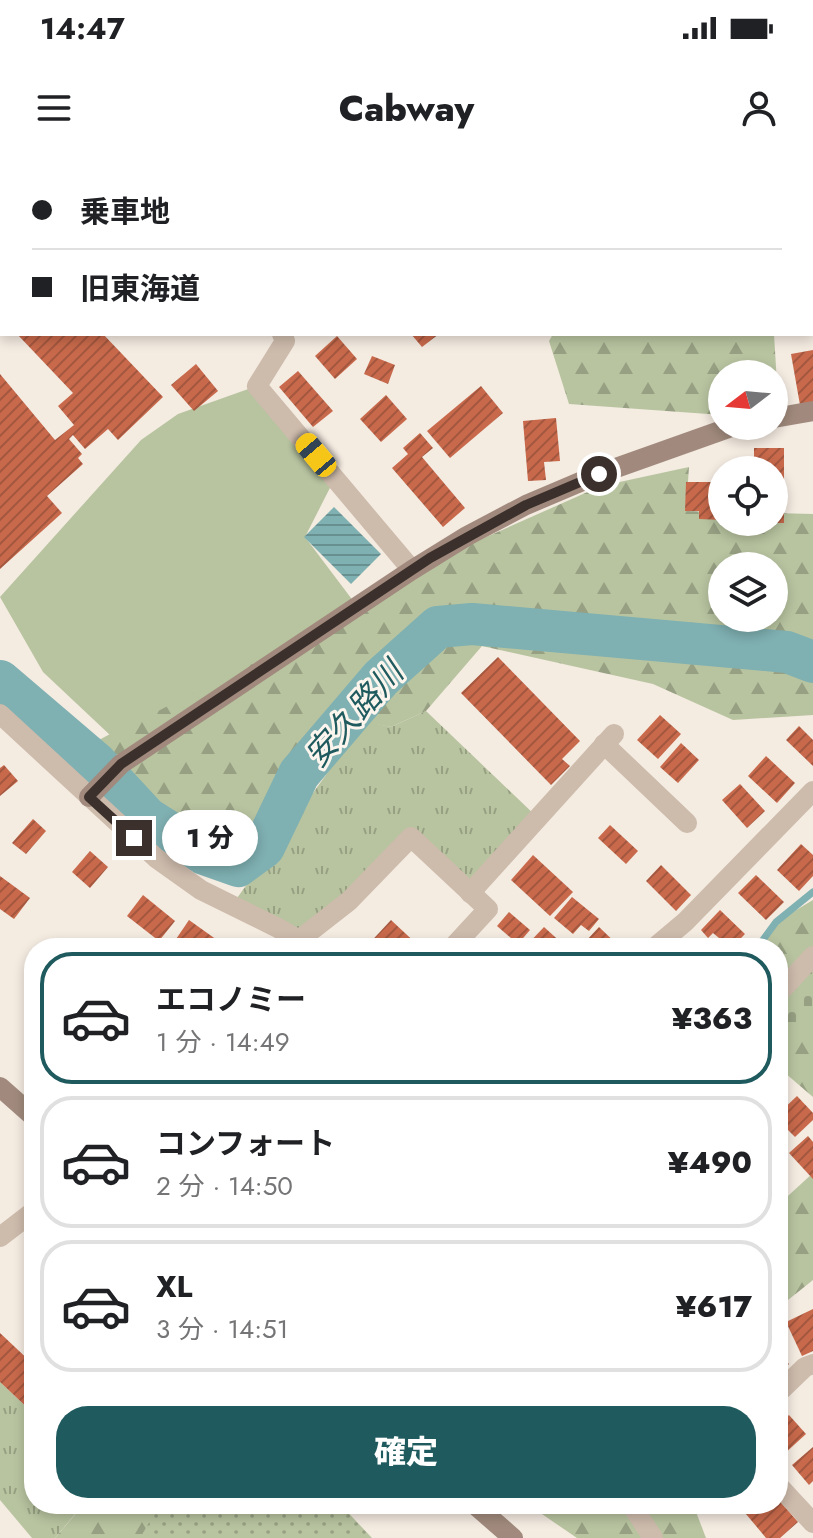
<!DOCTYPE html>
<html lang="ja">
<head>
<meta charset="utf-8">
<style>
  body { margin:0; font-family:Jost,"Noto Sans JP",sans-serif; background:#f2f2f2; color:#202124; height:100vh; display:flex; flex-direction:column; font-size:30px; white-space:nowrap }
  * { box-sizing:border-box; margin:0 }
  p { font-size:26px; color:#757577 }
  .icon { flex:none; width:44px; height:44px; fill:none; stroke:currentColor; stroke-width:2; stroke-linecap:round; stroke-linejoin:round }
  .map { position:relative; flex:1; overflow:hidden }
  .drawer { position:absolute; left:24px; top:778px; width:764px; height:576px; display:flex; flex-direction:column; background:#fff; border-radius:32px; box-shadow:0 4px 12px #0003 }
  .drawer>* { flex:none }
  .top-card { position:absolute; left:0px; top:0px; width:814px; height:176px; box-shadow:0 4px 12px #0003; display:grid; align-content:center; height:176px; padding:0 32px; background:#fff }
  .needle { width:52px; rotate:254deg }
  .tools { position:absolute; left:708px; top:200px; display:grid; gap:16px }
  .tools a { display:grid; place-items:center; width:80px; height:80px; border-radius:50%; background:#fff; box-shadow:0 4px 12px #0003; font-size:40px }
  .end { position:absolute; width:36px; height:36px; margin:-18px; border:10px solid #3b302b; background:#fff; box-shadow:0 0 0 4px #fff }
  .from { border-radius:50% }
  .bubble { position:absolute; height:56px; border-radius:28px; background:#fff; box-shadow:0 4px 12px #0003; font-size:26px; font-weight:800; line-height:56px; text-align:center }
  .car { position:absolute; width:24px; height:48px; margin:-24px -12px; border-radius:10px; box-shadow:0 0 6px 2px #0007; background:linear-gradient(#f5c518 24%,#345 0 40%,#f5c518 0 76%,#345 0 86%,#f5c518 0) }
  .top-card b { display:flex; align-items:center; gap:28px; height:76px; font-size:30px }
  .top-card b+b { border-top:2px solid #e0e0e0 }
  .top-card i { width:20px; height:20px; background:#202124 }
  ul { padding:14px 0 0; list-style:none }
  li { display:flex; align-items:center; gap:24px; height:132px; margin:0 16px 12px; padding:0 16px; border:4px solid #e0e0e0; border-radius:32px }
  li div { flex:1 }
  li b { display:block; font-size:30px }
  li em { font-style:normal; font-weight:800 }
  li.selected { border-color:#1f5a5e }
  li>.icon { width:72px; height:72px; stroke-width:1.5 }
  .action { display:flex; gap:16px; margin-top:auto; padding:16px 32px }
  .action a { flex:1; height:92px; border-radius:32px; background:#1f5a5e; color:#fff; font-size:32px; font-weight:800; line-height:92px; text-align:center }
  .status { display:flex; justify-content:space-between; align-items:center; height:56px; padding:0 40px; background:#fff; direction:ltr }
  .status svg { height:22px; fill:currentColor }
  header { display:flex; justify-content:space-between; align-items:center; height:104px; padding:0 32px; background:#fff; font-size:36px; font-weight:800 }
  .map>svg:first-child { display:block }
  .grass { fill:url(#grass-tufts) }
  .forest { fill:url(#forest-firs); fill-rule:evenodd }
  .cemetery { fill:url(#cemetery-stones) }
  .park { fill:url(#park-dots) }
  .pitch { fill:#b8c4a0 }
  .water { fill:url(#water-rules) }
  .lines { fill:none; stroke-linecap:round; stroke-linejoin:round }
  .stream { stroke:#7fb0b2; stroke-width:7 }
  .river { stroke:#7fb0b2; stroke-width:42 }
  .building { fill:url(#building-hatch) }
  .street { stroke:#cdbbac; stroke-width:20 }
  .secondary { stroke:#a18a7d; stroke-width:20 }
  .route { stroke:#3b302b; stroke-width:10 }
  .labels { text-anchor:middle; dominant-baseline:central; stroke-width:6; stroke-linejoin:round; paint-order:stroke }
  .water-label { font-size:32px; font-style:italic; fill:#1f5a5e; stroke:#fbf5ee }
</style>
</head>
<body>
<div class="status"><b>14:47</b><svg viewBox="0 0 49 12"><path d="M0 12V9h3v3zM5 12V6h3v6zM10 12V3h3v9zM15 12V0h3v12zM26 1h20v11H26zM47 4h2v5h-2z"/></svg></div>
<header><svg class="icon" aria-label="menu" viewBox="0 0 24 24"><path d="M4 6h16M4 12h16M4 18h16"/></svg>Cabway<svg class="icon" aria-label="person" viewBox="0 0 24 24"><circle cx="12" cy="8" r="4"/><path d="M4 21q1-7 8-7t8 7"/></svg></header>
<div class="map">
<svg width="813" height="1378" viewBox="0 0 813 1378">
  <defs>
    <pattern id="grass-tufts" width="24" height="20" patternUnits="userSpaceOnUse" patternTransform="scale(2)"><rect width="24" height="20" fill="#b8c4a0"/><path d="M3 7l-1-3M5 7V3M7 7l1-3M15 17l-1-3M17 17v-4M19 17l1-3" fill="none" stroke="#97a083"/></pattern>
    <pattern id="forest-firs" width="22" height="20" patternUnits="userSpaceOnUse" patternTransform="scale(2)"><rect width="22" height="20" fill="#b8c4a0"/><path d="M5 1l3.5 6h-7zM16 11l3.5 6h-7z" fill="#97a083"/></pattern>
    <pattern id="cemetery-stones" width="16" height="16" patternUnits="userSpaceOnUse" patternTransform="scale(2)"><rect width="16" height="16" fill="#b8c4a0"/><path d="M2 7V4a2 2 0 0 1 4 0v3zM10 15v-3a2 2 0 0 1 4 0v3z" fill="#97a083"/></pattern>
    <pattern id="park-dots" width="8" height="8" patternUnits="userSpaceOnUse" patternTransform="scale(2)"><rect width="8" height="8" fill="#b8c4a0"/><path d="M2 2h.1M6 6h.1" fill="none" stroke="#97a083" stroke-width="1.8" stroke-linecap="round"/></pattern>
    <pattern id="water-rules" width="6" height="5" patternUnits="userSpaceOnUse" patternTransform="scale(2)"><rect width="6" height="5" fill="#7fb0b2"/><path d="M0 2.5h6" fill="none" stroke="#699091"/></pattern>
    <pattern id="building-hatch" width="6" height="6" patternUnits="userSpaceOnUse" patternTransform="scale(2)"><rect width="6" height="6" fill="#c8694b"/><path d="M-1 1l2-2M0 6l6-6M5 7l2-2" fill="none" stroke="#a4573f"/></pattern>
  </defs>
  <rect width="100%" height="100%" fill="#f4ebe1"/>
  <!-- grass -->
  <g class="grass">
    <path d="M426 551 538 658 476 727 413 671 295 777 232 745 365 561 391 567Z"/>
    <path d="M0 1222 34 1254V1298L31 1303 34 1306V1344H78L81 1347 55 1378H32L0 1340Z"/>
  </g>
  <!-- forest -->
  <g class="forest">
    <path d="M200 0H420V2H201Z"/>
    <path d="M553 174H774L779 257H774V214H722V255L569 244 549 181Z"/>
    <path d="M689 307 686 351 722 352V362H774V353L813 354V555L733 560 653 524 482 486 426 551 391 567 365 562 264 687 218 699 135 645 99 580 412 410 601 326ZM722 406H774V458H722Z"/>
    <path d="M813 740V800L778 837V788H757L776 762Z"/>
    <path d="M813 860V937L778 907V863Z"/>
    <path d="M813 1013V1120L778 1148V1045Z"/>
    <path d="M84 1344H172L147 1378H55Z"/>
    <path d="M538 1344H693L706 1378H577L536 1350Z"/>
  </g>
  <!-- cemetery -->
  <path class="cemetery" d="M813 800V861L778 866V834Z"/>
  <!-- park -->
  <path class="park" d="M160 1344H340L372 1378H140Z"/>
  <!-- pitch -->
  <path class="pitch" d="M257 226 335 318 305 377 357 446 326 467 110 575 43 512 0 437 141 280 178 254Z"/>
  <!-- water -->
  <path class="water" d="M334 347 381 394 351 424 304 377Z"/>
  <g class="lines">
    <!-- stream -->
    <path class="stream" d="M757 788 776 762 813 732"/>
    <!-- river -->
    <path class="river" d="M0 521 96 603 147 658 204 694 238 706 264 687 299 614 381 518 438 467 472 464 787 492 813 502"/>
  </g>
  <!-- building -->
  <g class="building">
    <path d="M17 174H103L163 237 118 280 108 269 85 289 73 275 69 279 82 294 78 298 83 304 47 336 62 353 0 409V214L55 280 74 265 58 246 73 233Z"/>
    <path d="M411 174H439L422 187Z"/>
    <path d="M337 176 357 199 335 219 315 196Z"/>
    <path d="M813 190V243L800 245 791 194Z"/>
    <path d="M372 196 395 205 388 224 364 214Z"/>
    <path d="M196 204 218 231 194 251 171 225Z"/>
    <path d="M298 211 333 251 313 267 279 227Z"/>
    <path d="M481 226 503 253 450 298 427 271Z"/>
    <path d="M386 235 407 259 381 282 360 259Z"/>
    <path d="M556 258 560 301 544 302 546 320 528 321 523 261Z"/>
    <path d="M420 273 433 288 422 297 465 348 443 367 392 308 408 294 403 288Z"/>
    <path d="M754 288H784V363H774V310H754Z"/>
    <path d="M686 322H722V360L699 359V351H685Z"/>
    <path d="M498 497 580 581 562 599 570 606 551 625 461 533Z"/>
    <path d="M660 555 681 574 658 599 637 580Z"/>
    <path d="M799 566 813 580V606L786 580Z"/>
    <path d="M681 583 699 600 678 623 660 607Z"/>
    <path d="M766 596 795 623 777 643 748 616Z"/>
    <path d="M4 605 18 621 0 636V608Z"/>
    <path d="M740 624 765 651 747 668 722 640Z"/>
    <path d="M33 659 46 671 26 694 12 683Z"/>
    <path d="M610 665 638 691 626 704 598 678Z"/>
    <path d="M801 684 813 695V716L799 731 777 710Z"/>
    <path d="M90 691 108 707 90 728 72 712Z"/>
    <path d="M533 695 573 732 550 756 511 720Z"/>
    <path d="M661 705 691 735 676 751 646 721Z"/>
    <path d="M756 715 784 742 766 760 738 733Z"/>
    <path d="M0 716 30 738 14 759 0 749Z"/>
    <path d="M143 735 175 761 159 781 127 756Z"/>
    <path d="M572 737 599 759 589 771 581 765 573 774 554 758Z"/>
    <path d="M720 750 745 774 731 788 713 773 708 778 701 770Z"/>
    <path d="M509 752 530 770 518 784 497 766Z"/>
    <path d="M189 760 217 780 211 788H177L172 785Z"/>
    <path d="M391 760 421 788H365Z"/>
    <path d="M544 767 565 786 563 788H524Z"/>
    <path d="M599 767 621 788H591L585 782Z"/>
    <path d="M797 936 813 953V960L795 977 778 960V954Z"/>
    <path d="M808 976 813 982V1019L789 993Z"/>
    <path d="M813 1149V1191L802 1196 786 1162Z"/>
    <path d="M0 1173 34 1205V1254L0 1222Z"/>
    <path d="M778 1193 789 1204 778 1215Z"/>
    <path d="M789 1255 806 1274 783 1295 778 1288V1265Z"/>
    <path d="M813 1287V1321L809 1325 792 1305Z"/>
    <path d="M778 1339 798 1362 780 1378H766L741 1348 746 1344H778Z"/>
  </g>
  <g class="lines">
    <!-- street -->
    <g class="street">
      <path d="M35 0 36 2"/>
      <path d="M198 0 199 2"/>
      <path d="M64 2 70 0"/>
      <path d="M0 26 2 25"/>
      <path d="M282 174 285 181 257 226 412 410"/>
      <path d="M0 554 156 698 201 730 278 768 313 788"/>
      <path d="M604 584 687 663"/>
      <path d="M470 733 614 574"/>
      <path d="M299 780 349 741 411 677 488 749 452 788"/>
      <path d="M654 788 685 762 813 631"/>
      <path d="M778 834 813 796"/>
      <path d="M0 1077 34 1051"/>
      <path d="M778 1233 805 1207 813 1204"/>
      <path d="M778 1325 813 1363"/>
      <path d="M631 1344 653 1378"/>
    </g>
    <!-- secondary -->
    <g class="secondary">
      <path d="M774 258 813 251"/>
      <path d="M89 637 121 604 412 410 467 376 526 345 599 314 734 266"/>
      <path d="M0 927 34 957"/>
      <path d="M474 1344 513 1378"/>
    </g>
  </g>
  <g class="lines">
    <!-- route -->
    <path class="route" d="M134 678 89 637 121 604 430 398 526 345 599 314"/>
  </g>
  <g class="labels">
    <!-- water labels -->
    <g class="water-label">
      <text transform="translate(354 554) rotate(-48)">安久路川</text>
    </g>
  </g>
</svg>
<div class="tools">
<a><svg class="needle" viewBox="-14 -14 28 28"><path d="M0-13l5 13h-10z" fill="#e53935"/><path d="M0 13l5-13h-10z" fill="#757577"/></svg></a>
<a><svg class="icon" aria-label="locate" viewBox="0 0 24 24"><circle cx="12" cy="12" r="6"/><path d="M12 2v4M12 18v4M2 12h4M18 12h4"/></svg></a>
<a><svg class="icon" aria-label="layers" viewBox="0 0 24 24"><path d="M12 4l9 5-9 5-9-5zM3 14l9 5 9-5"/></svg></a>
</div>
<i class="end from" style="left:599px;top:314px"></i>
<i class="end" style="left:134px;top:678px"></i>
<div class="bubble" style="left:162px;top:650px;width:96px">1 分</div>
<i class="car" style="left:316px;top:295px;rotate:320deg"></i>
<div class="top-card">
<b><i class="from"></i>乗車地</b>
<b><i></i>旧東海道</b>
</div>
<section class="drawer">
<ul>
<li class="selected"><svg class="icon" aria-label="car" viewBox="0 0 24 24"><path d="M5 17H2v-5l4-1 3-4h7l3 4 3 1v5h-3M9 17h6M6 11h13"/><circle cx="7" cy="17" r="2"/><circle cx="17" cy="17" r="2"/></svg><div><b>エコノミー</b><p>1 分 · 14:49</p></div><em>¥363</em></li>
<li><svg class="icon" aria-label="car" viewBox="0 0 24 24"><path d="M5 17H2v-5l4-1 3-4h7l3 4 3 1v5h-3M9 17h6M6 11h13"/><circle cx="7" cy="17" r="2"/><circle cx="17" cy="17" r="2"/></svg><div><b>コンフォート</b><p>2 分 · 14:50</p></div><em>¥490</em></li>
<li><svg class="icon" aria-label="car" viewBox="0 0 24 24"><path d="M5 17H2v-5l4-1 3-4h7l3 4 3 1v5h-3M9 17h6M6 11h13"/><circle cx="7" cy="17" r="2"/><circle cx="17" cy="17" r="2"/></svg><div><b>XL</b><p>3 分 · 14:51</p></div><em>¥617</em></li>
</ul>
<div class="action"><a>確定</a></div>
</section>
</div>
</body>
</html>
